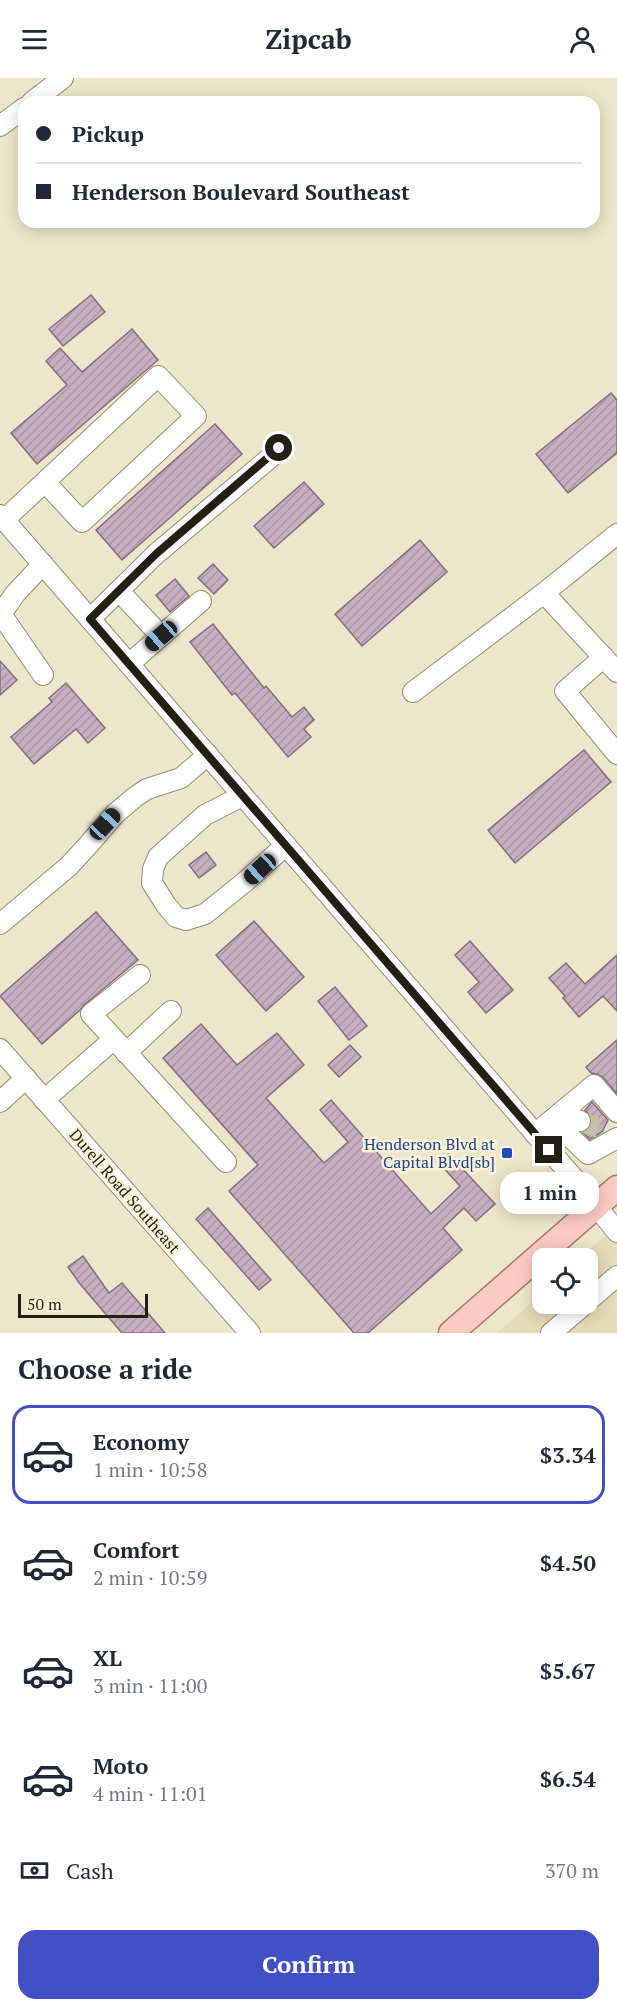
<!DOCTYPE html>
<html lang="en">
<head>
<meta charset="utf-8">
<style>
  body { margin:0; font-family:"PT Serif",serif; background:#f2f2f3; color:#1f2937; height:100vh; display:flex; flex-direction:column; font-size:22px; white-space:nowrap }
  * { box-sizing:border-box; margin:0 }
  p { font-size:20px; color:#747a83 }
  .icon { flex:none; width:33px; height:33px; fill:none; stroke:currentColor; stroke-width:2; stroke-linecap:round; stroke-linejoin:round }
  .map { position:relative; height:1255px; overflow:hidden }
  .details { display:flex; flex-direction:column; background:#fff; flex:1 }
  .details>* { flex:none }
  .top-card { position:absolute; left:18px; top:18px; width:582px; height:132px; border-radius:18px; box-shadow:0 3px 15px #0003; display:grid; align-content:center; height:132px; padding:0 18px; background:#fff }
  .fabs { position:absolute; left:532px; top:1170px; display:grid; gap:12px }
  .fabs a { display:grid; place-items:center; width:66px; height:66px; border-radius:12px; background:#fff; box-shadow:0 3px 15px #0003; font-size:30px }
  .scale { position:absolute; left:18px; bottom:15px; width:130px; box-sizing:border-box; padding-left:6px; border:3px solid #221f15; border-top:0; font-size:16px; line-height:21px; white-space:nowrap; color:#221f15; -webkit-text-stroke:4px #fcf3d7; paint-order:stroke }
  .end { position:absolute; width:27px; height:27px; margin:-14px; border:8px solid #221f15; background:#fff; box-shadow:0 0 0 3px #fff }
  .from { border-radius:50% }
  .bubble { position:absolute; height:42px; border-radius:18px; background:#fff; box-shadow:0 3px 15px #0003; font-size:20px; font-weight:800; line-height:42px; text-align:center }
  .car { position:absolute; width:18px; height:36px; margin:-18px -9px; border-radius:8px; box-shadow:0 0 4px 2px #0007; background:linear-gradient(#222 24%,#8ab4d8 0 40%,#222 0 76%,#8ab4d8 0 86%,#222 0) }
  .top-card b { display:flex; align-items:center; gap:21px; height:57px; font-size:22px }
  .top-card b+b { border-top:2px solid #e0e1e3 }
  .top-card i { width:15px; height:15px; background:#1f2937 }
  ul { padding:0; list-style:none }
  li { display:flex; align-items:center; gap:18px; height:99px; margin:0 12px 9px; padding:0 6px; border:3px solid transparent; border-radius:18px }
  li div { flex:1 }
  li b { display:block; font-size:22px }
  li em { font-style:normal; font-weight:800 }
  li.active { border-color:#434fc4 }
  li>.icon { width:54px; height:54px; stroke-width:1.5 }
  h2 { padding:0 18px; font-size:27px; line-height:72px }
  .pay { display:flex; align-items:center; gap:15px; height:66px; padding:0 18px; font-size:22px }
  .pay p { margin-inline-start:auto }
  .action { display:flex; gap:12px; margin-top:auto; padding:12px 18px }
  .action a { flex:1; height:69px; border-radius:18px; background:#434fc4; color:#fff; font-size:24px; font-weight:800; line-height:69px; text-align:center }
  header { display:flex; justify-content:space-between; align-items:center; height:78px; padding:0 18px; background:#fff; font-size:27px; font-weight:800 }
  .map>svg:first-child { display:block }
  .built { fill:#e6dbb8 }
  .building { fill:url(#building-hatch); stroke:#846d7e; stroke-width:1.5 }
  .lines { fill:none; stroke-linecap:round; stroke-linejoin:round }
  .minor-tunnel { stroke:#c5bea6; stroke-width:20; stroke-dasharray:20 10; stroke-linecap:butt }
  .minor-casing { stroke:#958d73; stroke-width:22 }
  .major-casing { stroke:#ad786c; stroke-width:27 }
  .minor { stroke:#fff; stroke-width:20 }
  .major { stroke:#fbcbc3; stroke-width:24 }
  .route { stroke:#221f15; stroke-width:8 }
  .transit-dot { fill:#1a4fb4; stroke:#fcf3d7; stroke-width:2 }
  .labels { text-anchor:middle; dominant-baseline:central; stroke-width:5; stroke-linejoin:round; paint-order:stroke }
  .transit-label { font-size:16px; fill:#164399; stroke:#fcf3d7; text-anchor:end }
  .street-label { font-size:16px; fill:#221f15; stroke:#fcf3d7 }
</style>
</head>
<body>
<header><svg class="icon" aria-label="menu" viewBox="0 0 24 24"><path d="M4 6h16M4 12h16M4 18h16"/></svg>Zipcab<svg class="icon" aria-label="person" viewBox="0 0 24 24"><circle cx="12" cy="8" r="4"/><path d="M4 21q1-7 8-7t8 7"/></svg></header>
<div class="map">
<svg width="617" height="1255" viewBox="0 0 617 1255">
  <defs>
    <pattern id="building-hatch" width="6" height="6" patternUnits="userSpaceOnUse" patternTransform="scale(1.5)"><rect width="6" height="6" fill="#c7aec0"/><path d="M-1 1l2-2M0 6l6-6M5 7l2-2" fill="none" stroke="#ab95a4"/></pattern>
  </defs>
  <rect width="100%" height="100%" fill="#eee6ca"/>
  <!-- built -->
  <path class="built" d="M617 1147V1255H497L543 1214V1226H588V1180H580Z"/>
  <!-- building -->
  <g class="building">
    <path d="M91 217 105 234 63 268 49 251Z"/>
    <path d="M132 251 158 282 37 386 11 355 67 307 46 283 60 270 82 294Z"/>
    <path d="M611 315 617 322V375L568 415 536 376Z"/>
    <path d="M215 346 242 376 122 482 96 452Z"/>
    <path d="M304 404 324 426 274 470 254 448Z"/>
    <path d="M420 462 447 494 362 568 335 536Z"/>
    <path d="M213 486 228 502 214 516 198 500Z"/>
    <path d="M175 501 189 518 170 534 156 517Z"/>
    <path d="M213 546 264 610 266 608 292 639 304 629 314 642 304 651 311 659 288 679 235 615 232 617 190 564Z"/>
    <path d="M0 583 17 602 0 617Z"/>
    <path d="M66 605 105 650 88 665 76 651 34 686 11 659 52 624 49 620Z"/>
    <path d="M584 672 611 704 515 785 488 752Z"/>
    <path d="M206 774 216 787 199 800 189 787Z"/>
    <path d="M96 834 138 882 84 927 80 932 42 966 0 918Z"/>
    <path d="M254 843 304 899 266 933 216 877Z"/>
    <path d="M470 863 513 912 486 935 468 914 479 904 455 877Z"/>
    <path d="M617 877V933L603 918 579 939 563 920 565 918 549 900 566 885 585 906Z"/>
    <path d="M335 909 367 948 349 962 318 923Z"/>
    <path d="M201 946 237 987 277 955 304 987 266 1020 324 1085 348 1064 320 1032 331 1022 431 1136 460 1108 439 1085 449 1076 495 1126 476 1143 464 1130 443 1150 462 1172 368 1255H354L229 1113 258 1087 163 980Z"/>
    <path d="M617 962V1016L603 999 597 996 591 995 586 989Z"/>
    <path d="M350 967 361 979 339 999 328 987Z"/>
    <path d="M592 1024 608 1042 602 1054 590 1061 583 1055 588 1052 591 1047 592 1041 585 1032Z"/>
    <path d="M208 1130 271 1202 259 1212 196 1141Z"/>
    <path d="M83 1178 109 1215 122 1205 165 1255H122L80 1206 68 1189Z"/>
  </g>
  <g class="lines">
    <!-- minor-tunnel -->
    <path class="minor-tunnel" d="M580 1043 603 1052"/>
    <defs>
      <g id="minor">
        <path d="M32 24 63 0"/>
        <path d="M0 48 24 30"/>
        <path d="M0 437 577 1104 617 1154"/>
        <path d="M4 442 158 298 196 338 82 444 45 404"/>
        <path d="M119 513 161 558"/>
        <path d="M544 515 617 594"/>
        <path d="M90 541 156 476 284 368"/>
        <path d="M604 579 565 613 617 676"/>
        <path d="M129 586 201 523"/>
        <path d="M43 597 1 536 15 516 43 486"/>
        <path d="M413 614 544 515 617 456"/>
        <path d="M242 718 205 737 158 779 153 791 152 805 166 827 176 839 186 842 205 836 246 803 286 767"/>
        <path d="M0 846 69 788 90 765 116 735 135 719 147 711 181 700 208 677"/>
        <path d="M114 961 226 1084"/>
        <path d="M0 971 250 1255"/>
        <path d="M126 975 171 933"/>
        <path d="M44 1022 114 961 91 936 140 897"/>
        <path d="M0 1024 26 1000"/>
        <path d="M560 1035 580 1043"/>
        <path d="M552 1042 588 1076 617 1060"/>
        <path d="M535 1056 594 1007 617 1034"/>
        <path d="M588 1223 617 1198"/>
        <path d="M551 1255 585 1226"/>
      </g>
      <path id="major" d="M451 1255 617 1110"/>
    </defs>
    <!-- minor casing -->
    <use href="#minor" class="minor-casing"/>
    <!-- major casing -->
    <use href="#major" class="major-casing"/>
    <!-- minor -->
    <use href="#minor" class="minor"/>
    <!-- major -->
    <use href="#major" class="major"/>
  </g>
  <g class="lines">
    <!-- route -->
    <path class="route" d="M279 370 156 476 90 541 549 1072"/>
  </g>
  <!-- markers -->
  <rect class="transit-dot" x="501" y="1069" width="12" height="12" rx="3"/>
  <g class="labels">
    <!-- transit labels -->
    <g class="transit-label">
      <text x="495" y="1066">Henderson Blvd at<tspan x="495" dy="18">Capital Blvd[sb]</tspan></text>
    </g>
    <!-- street labels -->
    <g class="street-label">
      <text transform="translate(125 1113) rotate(49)">Durell Road Southeast</text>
    </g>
  </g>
</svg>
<div class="fabs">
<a><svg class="icon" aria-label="locate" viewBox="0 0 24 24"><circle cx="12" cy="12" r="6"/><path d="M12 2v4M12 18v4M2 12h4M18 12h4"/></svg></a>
</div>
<div class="scale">50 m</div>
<i class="end from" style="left:279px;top:370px"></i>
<i class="end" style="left:549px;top:1072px"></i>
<div class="bubble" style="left:500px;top:1094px;width:99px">1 min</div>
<i class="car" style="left:161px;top:558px;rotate:229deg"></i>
<i class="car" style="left:105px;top:746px;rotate:43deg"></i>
<i class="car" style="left:260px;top:791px;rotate:228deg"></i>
<div class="top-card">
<b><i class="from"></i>Pickup</b>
<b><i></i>Henderson Boulevard Southeast</b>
</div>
</div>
<section class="details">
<h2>Choose a ride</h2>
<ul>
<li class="active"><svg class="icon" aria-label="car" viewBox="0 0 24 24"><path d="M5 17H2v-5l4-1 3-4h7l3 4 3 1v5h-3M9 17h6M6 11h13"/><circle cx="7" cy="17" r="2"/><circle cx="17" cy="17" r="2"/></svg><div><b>Economy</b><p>1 min · 10:58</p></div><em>$3.34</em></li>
<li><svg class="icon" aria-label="car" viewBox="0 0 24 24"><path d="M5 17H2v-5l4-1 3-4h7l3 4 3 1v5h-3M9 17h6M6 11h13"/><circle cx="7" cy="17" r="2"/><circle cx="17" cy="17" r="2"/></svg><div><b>Comfort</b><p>2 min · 10:59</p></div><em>$4.50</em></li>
<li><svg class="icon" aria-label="car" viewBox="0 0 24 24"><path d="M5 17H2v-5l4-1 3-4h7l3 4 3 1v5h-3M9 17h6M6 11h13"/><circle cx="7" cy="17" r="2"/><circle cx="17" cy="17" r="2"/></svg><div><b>XL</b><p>3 min · 11:00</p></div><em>$5.67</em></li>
<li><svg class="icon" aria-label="car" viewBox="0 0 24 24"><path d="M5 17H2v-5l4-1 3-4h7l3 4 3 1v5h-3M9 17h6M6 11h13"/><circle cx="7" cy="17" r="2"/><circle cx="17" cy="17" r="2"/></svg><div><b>Moto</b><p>4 min · 11:01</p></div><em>$6.54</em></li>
</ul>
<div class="pay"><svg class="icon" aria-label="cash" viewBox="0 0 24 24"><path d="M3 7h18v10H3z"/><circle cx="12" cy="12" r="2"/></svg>Cash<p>370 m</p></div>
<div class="action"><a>Confirm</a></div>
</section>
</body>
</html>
